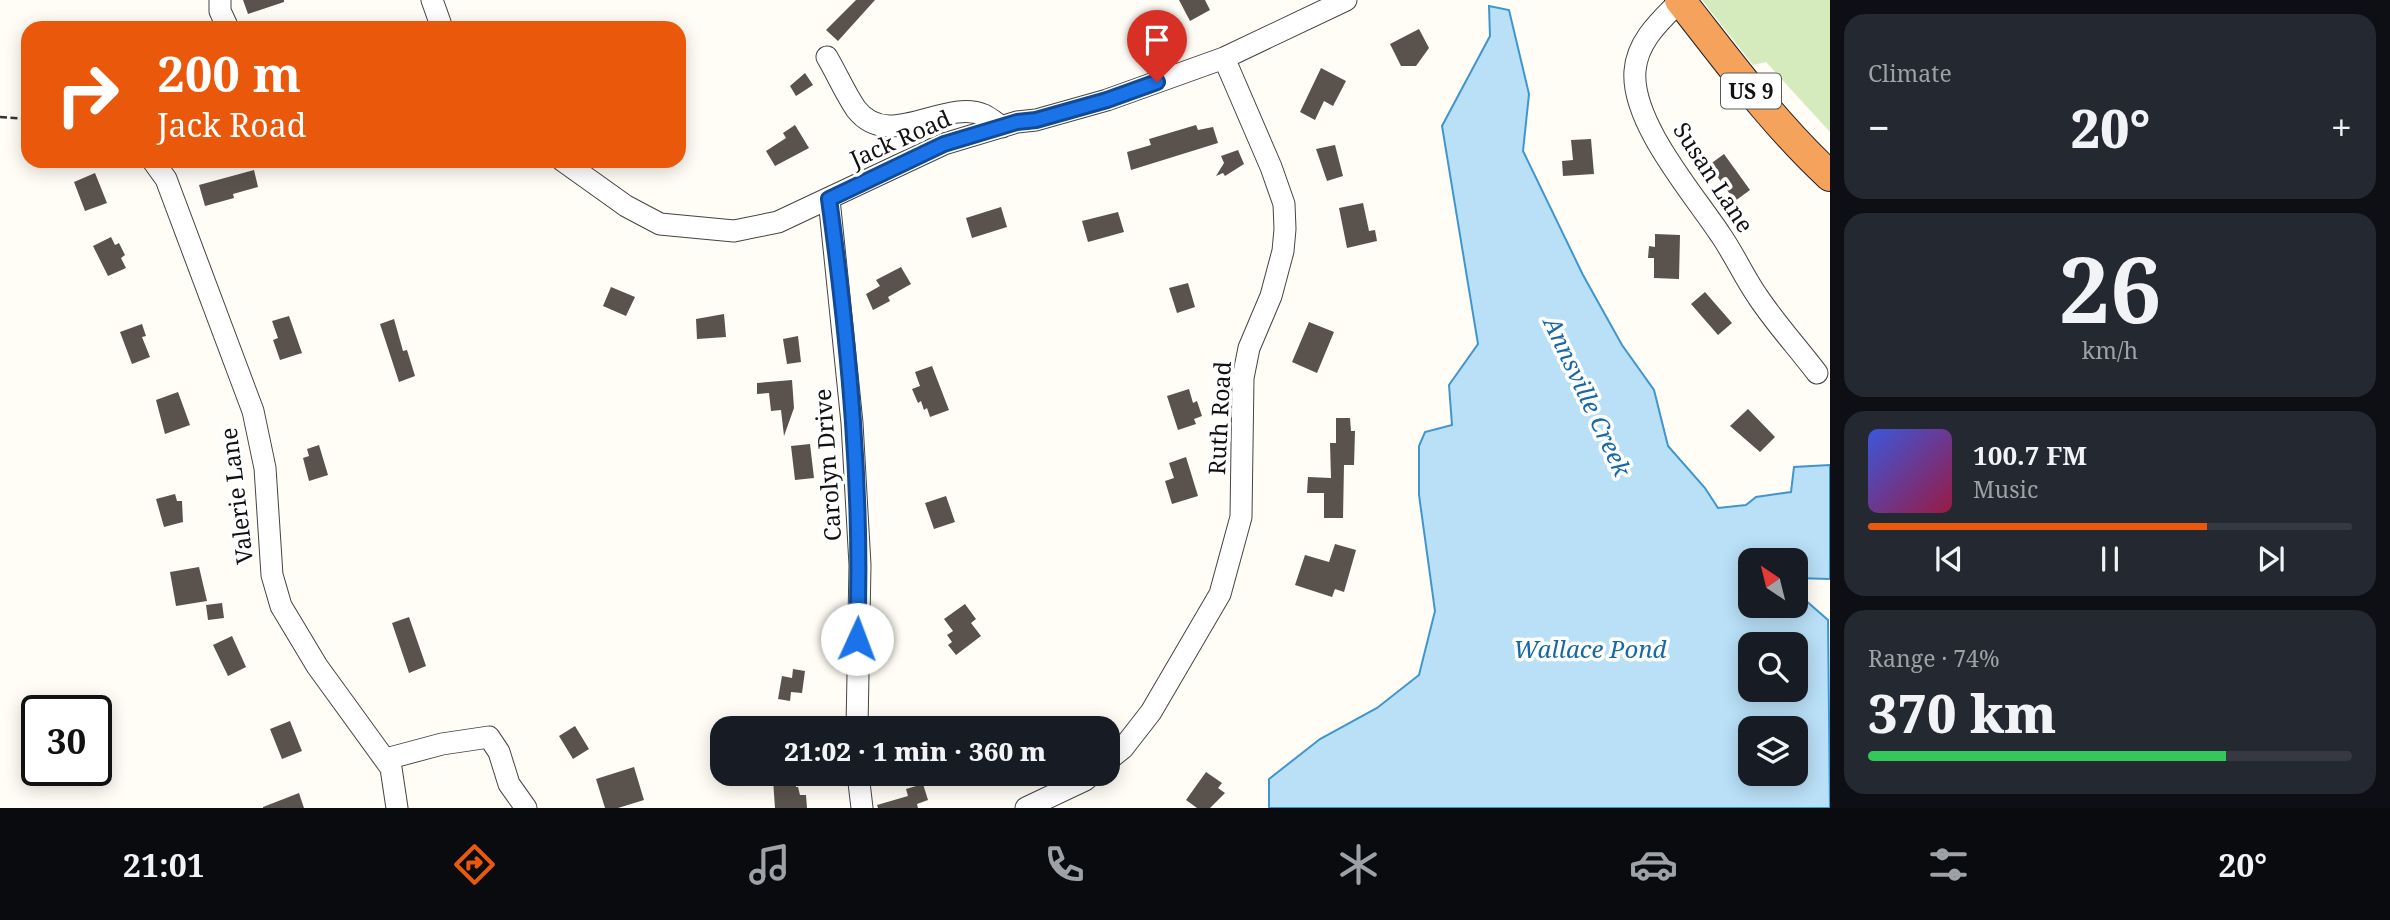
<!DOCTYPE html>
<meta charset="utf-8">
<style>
:root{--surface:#171b24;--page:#242831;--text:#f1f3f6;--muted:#9ea1a6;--line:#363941;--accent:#ea580c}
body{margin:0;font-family:"Noto Serif",serif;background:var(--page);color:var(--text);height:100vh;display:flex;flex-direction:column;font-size:26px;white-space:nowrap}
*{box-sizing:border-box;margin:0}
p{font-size:23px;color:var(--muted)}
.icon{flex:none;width:38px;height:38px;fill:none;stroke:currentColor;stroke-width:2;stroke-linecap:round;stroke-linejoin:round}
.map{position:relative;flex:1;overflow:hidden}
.drawer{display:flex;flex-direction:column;gap:14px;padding:14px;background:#0d0f14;width:560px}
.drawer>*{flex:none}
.top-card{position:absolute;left:21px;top:21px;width:665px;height:147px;border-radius:21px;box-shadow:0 4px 18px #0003;background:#ea580c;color:#fff;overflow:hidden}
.needle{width:46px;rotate:325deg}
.buttons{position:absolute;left:1738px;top:548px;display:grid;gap:14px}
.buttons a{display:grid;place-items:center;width:70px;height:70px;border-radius:14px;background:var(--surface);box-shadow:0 4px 18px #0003;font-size:35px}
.speed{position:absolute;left:21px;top:695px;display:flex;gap:14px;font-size:35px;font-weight:700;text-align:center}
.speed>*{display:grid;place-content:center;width:91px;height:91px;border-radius:50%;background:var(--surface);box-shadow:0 4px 18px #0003;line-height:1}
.speed .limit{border:4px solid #111;border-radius:10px;background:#fff;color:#111}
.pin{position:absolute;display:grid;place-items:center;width:60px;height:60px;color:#fff;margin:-72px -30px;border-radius:50% 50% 50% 0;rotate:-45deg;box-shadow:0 0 7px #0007}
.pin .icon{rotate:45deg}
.me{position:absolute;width:77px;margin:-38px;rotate:2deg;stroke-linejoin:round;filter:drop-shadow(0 0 5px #0008)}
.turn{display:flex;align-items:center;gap:24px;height:147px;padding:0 21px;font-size:32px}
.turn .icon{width:91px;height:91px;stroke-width:2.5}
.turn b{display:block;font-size:49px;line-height:60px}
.big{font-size:52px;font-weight:800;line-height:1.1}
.drawer .tile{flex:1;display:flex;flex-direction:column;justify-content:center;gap:10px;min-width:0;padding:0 24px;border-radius:21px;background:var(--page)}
.drawer .dial{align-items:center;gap:0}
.dial b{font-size:91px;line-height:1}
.song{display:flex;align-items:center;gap:21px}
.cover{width:84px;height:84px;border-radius:10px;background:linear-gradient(135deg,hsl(230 70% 55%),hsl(340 70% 35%))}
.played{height:7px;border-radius:4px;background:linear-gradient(90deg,var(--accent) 70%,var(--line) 70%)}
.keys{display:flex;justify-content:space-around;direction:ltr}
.heat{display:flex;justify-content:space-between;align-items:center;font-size:38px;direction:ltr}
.charge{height:10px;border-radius:5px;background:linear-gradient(90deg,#34c759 74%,var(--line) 0)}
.trip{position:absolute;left:710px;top:716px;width:410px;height:70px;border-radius:21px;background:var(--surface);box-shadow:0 4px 18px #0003;font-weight:800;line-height:70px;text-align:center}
.tabs{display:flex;height:112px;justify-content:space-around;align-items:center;background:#090b0e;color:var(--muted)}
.tabs .icon{width:49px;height:49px}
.tabs .selected{color:var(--accent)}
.tabs b{font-size:32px;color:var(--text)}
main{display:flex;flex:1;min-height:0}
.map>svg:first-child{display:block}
.green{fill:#d5ebbd}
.water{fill:#b9e0f7;stroke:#3f96cf;stroke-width:2;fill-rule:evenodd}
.building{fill:#5a524d}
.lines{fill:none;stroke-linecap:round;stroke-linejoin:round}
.minor-casing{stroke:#444;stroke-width:23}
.highway-casing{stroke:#222;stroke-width:32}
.path{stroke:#333;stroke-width:2.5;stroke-dasharray:7 3.5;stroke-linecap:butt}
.minor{stroke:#fff;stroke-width:21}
.highway{stroke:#f5a25d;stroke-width:30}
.route-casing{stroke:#114b97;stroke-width:18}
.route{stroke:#1a73e8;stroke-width:12}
.labels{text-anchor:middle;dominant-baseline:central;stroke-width:7;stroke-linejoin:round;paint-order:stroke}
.shield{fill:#fff;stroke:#585858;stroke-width:2}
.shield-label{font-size:21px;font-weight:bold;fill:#111}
.street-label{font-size:23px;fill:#111;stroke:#fff}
.water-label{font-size:24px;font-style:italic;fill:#1768a6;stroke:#fff}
</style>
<main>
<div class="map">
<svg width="1830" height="808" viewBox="0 0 1830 808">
<rect width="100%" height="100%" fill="#fffdf5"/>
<!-- green -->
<path class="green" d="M1702,0H1830V132L1766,62L1753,65Z"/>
<!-- water -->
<path class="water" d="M1489,6L1509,10L1529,94L1523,151L1583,275L1622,345L1654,390L1668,446L1705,488L1718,508L1746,505L1756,497L1791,492L1794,467L1830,465V579L1796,578V560H1750V606H1796V592L1828,620L1830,808H1269V779L1320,739L1377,708L1419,675L1435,611L1419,495V446L1425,432L1452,425L1449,385L1478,344L1442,126L1490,36ZM1750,644H1796V690H1750ZM1750,728H1796V774H1750Z"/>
<!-- building -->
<path class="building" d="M243,0H284V2L248,14Z
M856,0H875L838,41L826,30Z
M1179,0H1205L1210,10L1190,21Z
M1419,29L1429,48L1416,66H1401L1390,44Z
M1321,68L1346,81L1333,106L1324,101L1315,120L1300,112Z
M805,73L813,85L796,96L790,86Z
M795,125L809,148L775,166L766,151L786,138L783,133Z
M1196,125L1198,130L1213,127L1218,143L1131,170L1127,152L1151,145L1149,139Z
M1591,139L1594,174L1563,176L1562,161L1573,160L1571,140Z
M1335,145L1343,176L1327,181L1316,149Z
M1238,150L1244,164L1225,176L1223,173L1216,176L1224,163L1221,156Z
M1724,154L1750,190L1735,201L1709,165Z
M254,170L258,187L233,194L234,198L205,206L199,185Z
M95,173L107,203L85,211L74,182Z
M1363,203L1369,231L1375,230L1377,241L1347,248L1339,208Z
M1001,207L1007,227L972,238L966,218Z
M1118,212L1124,232L1088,242L1082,221Z
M1655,234L1680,235L1679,279L1654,278V258H1648L1649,246L1655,247Z
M111,237L115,245L119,243L125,255L121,258L126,268L108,276L93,246Z
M901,267L911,284L888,297L890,301L873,310L866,294L880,286L876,280Z
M1188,283L1195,307L1177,313L1169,288Z
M611,287L635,297L626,316L603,306Z
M1705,292L1732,323L1718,335L1691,304Z
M724,314L726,337L697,339L696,319Z
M289,316L302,353L280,360L273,340L278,338L272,321Z
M394,319L403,351L407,350L415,376L399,382L380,324Z
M1309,322L1334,332L1317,373L1292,362Z
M142,324L146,336L142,337L150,357L132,364L120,332Z
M798,336L801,362L787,364L783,339Z
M932,366L949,410L930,417L927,408L924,410L921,401L918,403L912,389L920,386L915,372Z
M792,380L794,408L784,436L781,410L771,411L769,393L757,394V383Z
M1189,389L1193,403L1197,401L1202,416L1194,419L1196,424L1178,430L1167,396Z
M178,392L190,425L165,434L156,400Z
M1748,409L1775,437L1760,452L1730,426Z
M1336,418H1350L1351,431H1355L1354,465H1344L1343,518H1324V493H1307L1308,477L1331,478L1330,443H1336Z
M810,444L814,478L795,480L791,446Z
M319,445L328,475L309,481L303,458L309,456L307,449Z
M1186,457L1198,496L1172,504L1165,481L1174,478L1169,463Z
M175,494L177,501H182L183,522L164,527L156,499Z
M946,496L955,522L934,529L925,503Z
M1335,544L1356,550L1344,592L1335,589L1332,597L1295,585L1305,555L1329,562Z
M199,567L207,601L176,606L170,572Z
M222,603L224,618L208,620L206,605Z
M965,604L976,619L971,623L981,636L956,655L948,645L952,642L947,635L953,631L944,619Z
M409,617L426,666L409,673L392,623Z
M232,636L246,667L228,676L213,645Z
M793,669L805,671L802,693L791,692L790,701L778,699L782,676L792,678Z
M290,721L302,751L282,759L270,729Z
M575,726L589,749L573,759L559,736Z
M634,767L644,800L618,808H605L596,779Z
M1206,772L1222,783L1218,788L1225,793L1210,808H1197L1186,800Z
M789,778L790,783L795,782L796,787H798L800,795H806L807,808H775L773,780Z
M923,784L928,800L917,804L918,808H878L877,805L908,796L906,789Z
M299,793L304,808H263V807Z"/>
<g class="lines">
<!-- minor casing -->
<g class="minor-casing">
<path id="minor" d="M220,0V11L228,28
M432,0L442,28
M1680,1C1661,20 1637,41 1635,71C1631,122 1692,192 1720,234C1734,254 1744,277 1758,297C1776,324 1798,348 1817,373
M827,57C837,74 845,93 856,109C889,152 944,98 984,115C990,118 996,123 1002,127
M153,161L166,179L253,411L265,468L272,575L281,606L317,666L391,768L397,808
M563,161L626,206L660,224L734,231L778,222L944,144L1017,122L1036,120L1107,100L1224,58L1346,0
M829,199L852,423L860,565L857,728
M386,759L442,744L489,737L499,752L509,784L526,808
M1108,760L1123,748L1151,712L1220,594L1241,517L1243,378L1249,348L1271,296L1283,251L1285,229L1284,204L1271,167L1224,58
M858,774L862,808
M1026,808L1085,780L1092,774"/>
</g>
<!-- highway casing -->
<g class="highway-casing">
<path id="highway" d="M1680,0C1728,61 1773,123 1830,176"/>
</g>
<!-- path -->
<path class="path" d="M0,117L28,119"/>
<!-- minor -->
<use href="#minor" class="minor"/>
<!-- highway -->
<use href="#highway" class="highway"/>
</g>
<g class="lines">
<!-- route casing -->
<g class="route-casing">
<path id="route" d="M857,639C863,493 849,344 829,199L944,144L1017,122L1036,120L1107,100L1157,82"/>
</g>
<!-- route -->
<use href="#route" class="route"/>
</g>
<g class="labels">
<!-- shield labels -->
<rect class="shield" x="1721" y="73.5" width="60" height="35" rx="5"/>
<g class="shield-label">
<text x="1751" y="91">US 9</text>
</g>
<!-- street labels -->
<g class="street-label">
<text transform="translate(900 138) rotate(-24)">Jack Road</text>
<text transform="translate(1714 177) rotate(57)">Susan Lane</text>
<text transform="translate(1219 418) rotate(-87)">Ruth Road</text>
<text transform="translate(827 465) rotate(-94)">Carolyn Drive</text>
<text transform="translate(236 496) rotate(-97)">Valerie Lane</text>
</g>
<!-- water labels -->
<g class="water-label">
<text transform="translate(1588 396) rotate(65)">Annsville Creek</text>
<text x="1590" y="648">Wallace Pond</text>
</g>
</g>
</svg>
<div class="buttons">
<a><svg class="needle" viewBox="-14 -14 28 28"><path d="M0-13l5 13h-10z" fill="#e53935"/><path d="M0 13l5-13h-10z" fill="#9ea1a6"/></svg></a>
<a><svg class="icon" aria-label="search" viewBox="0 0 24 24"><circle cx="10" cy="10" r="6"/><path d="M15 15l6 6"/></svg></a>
<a><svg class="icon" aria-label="layers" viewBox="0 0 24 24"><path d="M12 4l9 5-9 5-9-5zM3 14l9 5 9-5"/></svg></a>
</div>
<div class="speed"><div class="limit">30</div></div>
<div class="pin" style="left:1157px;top:82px;background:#d93025"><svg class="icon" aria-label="arrive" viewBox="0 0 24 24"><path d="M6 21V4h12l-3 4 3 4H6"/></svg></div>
<svg class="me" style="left:857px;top:639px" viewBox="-20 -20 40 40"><circle r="19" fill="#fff"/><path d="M0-13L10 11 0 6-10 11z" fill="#1a73e8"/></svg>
<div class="trip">21:02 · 1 min · 360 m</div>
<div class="top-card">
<div class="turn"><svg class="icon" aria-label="right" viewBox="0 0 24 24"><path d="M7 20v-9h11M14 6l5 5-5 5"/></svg><div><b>200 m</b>Jack Road</div></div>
</div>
</div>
<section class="drawer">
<div class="tile"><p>Climate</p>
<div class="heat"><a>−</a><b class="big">20°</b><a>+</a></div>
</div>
<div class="tile dial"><b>26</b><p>km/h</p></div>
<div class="tile">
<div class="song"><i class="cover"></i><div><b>100.7 FM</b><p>Music</p></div></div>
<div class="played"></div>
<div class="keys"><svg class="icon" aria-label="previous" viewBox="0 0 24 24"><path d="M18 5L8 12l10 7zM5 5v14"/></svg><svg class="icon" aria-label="pause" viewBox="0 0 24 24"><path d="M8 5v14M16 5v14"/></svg><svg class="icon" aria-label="next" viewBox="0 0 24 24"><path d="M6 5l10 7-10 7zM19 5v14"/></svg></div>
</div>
<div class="tile"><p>Range · 74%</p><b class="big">370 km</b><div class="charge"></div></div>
</section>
</main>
<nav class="tabs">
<b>21:01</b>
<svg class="icon selected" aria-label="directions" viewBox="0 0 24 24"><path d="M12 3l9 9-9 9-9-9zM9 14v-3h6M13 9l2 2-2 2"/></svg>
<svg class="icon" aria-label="music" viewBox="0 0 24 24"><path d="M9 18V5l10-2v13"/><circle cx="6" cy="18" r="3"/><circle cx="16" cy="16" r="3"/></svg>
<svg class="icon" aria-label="phone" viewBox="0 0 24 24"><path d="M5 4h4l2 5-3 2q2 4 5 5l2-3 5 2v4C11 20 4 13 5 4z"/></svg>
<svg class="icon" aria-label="climate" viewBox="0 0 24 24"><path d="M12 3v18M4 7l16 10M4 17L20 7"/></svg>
<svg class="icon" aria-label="car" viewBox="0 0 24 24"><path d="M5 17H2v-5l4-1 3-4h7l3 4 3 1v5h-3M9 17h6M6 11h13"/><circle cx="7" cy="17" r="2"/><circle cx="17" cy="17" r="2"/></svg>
<svg class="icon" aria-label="filters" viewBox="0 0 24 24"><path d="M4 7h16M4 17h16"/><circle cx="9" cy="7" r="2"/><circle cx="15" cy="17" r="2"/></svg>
<b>20°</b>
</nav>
